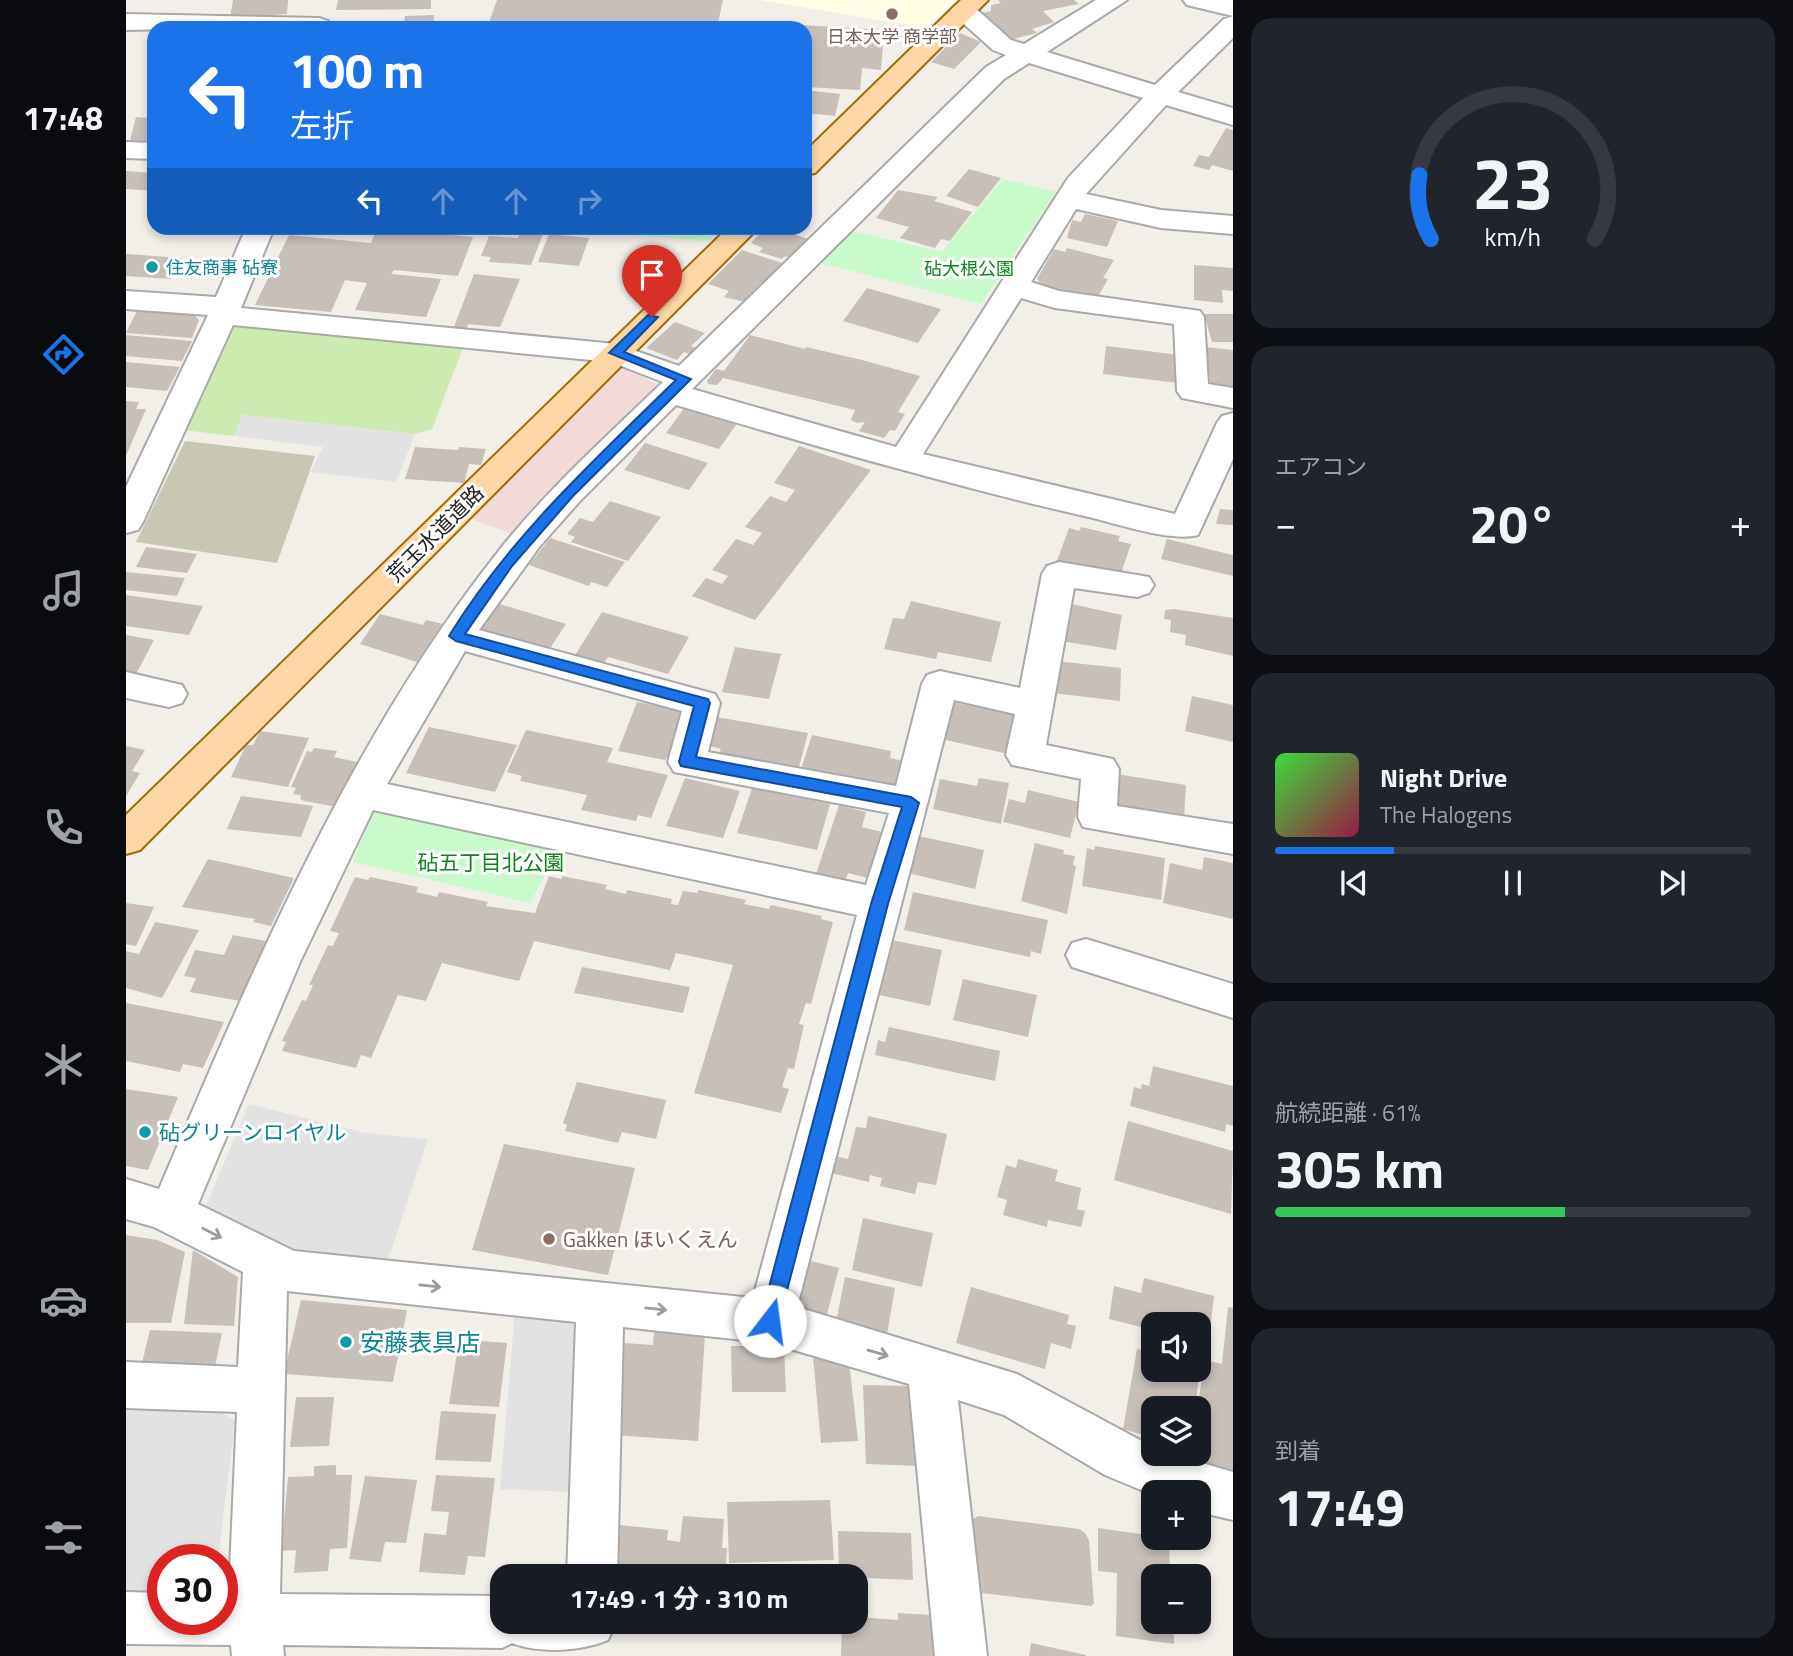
<!DOCTYPE html>
<html lang="ja">
<meta charset="utf-8">
<style>
:root{--surface:#171b24;--page:#20242c;--text:#f1f3f6;--muted:#9ea1a6;--line:#363941;--accent:#1a73e8}
body{margin:0;font-family:"Titillium Web","Noto Sans JP",sans-serif;background:var(--page);color:var(--text);height:100vh;display:flex;flex-direction:column;font-size:26px;white-space:nowrap}
*{box-sizing:border-box;margin:0}
p{font-size:23px;color:var(--muted)}
.icon{flex:none;width:38px;height:38px;fill:none;stroke:currentColor;stroke-width:2;stroke-linecap:round;stroke-linejoin:round}
.map{position:relative;flex:1;overflow:hidden}
.drawer{display:flex;flex-direction:column;gap:18px;padding:18px;background:#0d0f14;width:560px}
.drawer>*{flex:none}
.guide{position:absolute;left:21px;top:21px;width:665px;height:214px;border-radius:21px;box-shadow:0 4px 10px #0003;background:#1a73e8;color:#fff;overflow:hidden}
.tools{position:absolute;left:1015px;top:1312px;display:grid;gap:14px}
.tools a{display:grid;place-items:center;width:70px;height:70px;border-radius:14px;background:var(--surface);box-shadow:0 4px 10px #0003;font-size:35px}
.speed{position:absolute;left:21px;top:1544px;display:flex;gap:14px;font-size:35px;font-weight:700;text-align:center}
.speed>*{display:grid;place-content:center;width:91px;height:91px;border-radius:50%;background:var(--surface);box-shadow:0 4px 10px #0003;line-height:1}
.speed .limit{border:10px solid #d22;background:#fff;color:#111}
.pin{position:absolute;display:grid;place-items:center;width:60px;height:60px;color:#fff;margin:-72px -30px;border-radius:50% 50% 50% 0;rotate:-45deg;box-shadow:0 0 7px #0007}
.pin .icon{rotate:45deg}
.me{position:absolute;width:77px;margin:-38px;rotate:15deg;stroke-linejoin:round;filter:drop-shadow(0 0 5px #0008)}
.turn{display:flex;align-items:center;gap:24px;height:147px;padding:0 28px;font-size:32px}
.turn .icon{width:91px;height:91px;stroke-width:2.5}
.turn b{display:block;font-size:49px;line-height:60px}
.lanes{display:flex;align-items:center;height:66px;padding:0 28px;background:#0003;justify-content:center;gap:35px;direction:ltr}
.lanes .off{opacity:.35}
.big{font-size:52px;font-weight:700;line-height:1.1}
.drawer .tile{flex:1;display:flex;flex-direction:column;justify-content:center;gap:10px;min-width:0;padding:0 24px;border-radius:21px;background:var(--page)}
.drawer .dial{align-items:center;gap:0}
.dial svg{height:182px;overflow:visible;fill:none;stroke:var(--line);stroke-width:7;stroke-linecap:round;text-anchor:middle}
.dial text{fill:var(--text);stroke:none}
.song{display:flex;align-items:center;gap:21px}
.cover{width:84px;height:84px;border-radius:10px;background:linear-gradient(135deg,hsl(120 70% 55%),hsl(340 70% 35%))}
.played{height:7px;border-radius:4px;background:linear-gradient(90deg,var(--accent) 25%,var(--line) 25%)}
.keys{display:flex;justify-content:space-around;direction:ltr}
.heat{display:flex;justify-content:space-between;align-items:center;font-size:38px;direction:ltr}
.charge{height:10px;border-radius:5px;background:linear-gradient(90deg,#34c759 61%,var(--line) 0)}
.trip{position:absolute;left:364px;top:1564px;width:378px;height:70px;border-radius:21px;background:var(--surface);box-shadow:0 4px 10px #0003;font-weight:700;line-height:70px;text-align:center}
main{display:flex;flex:1;min-height:0}
.menu{display:flex;flex-direction:column;width:126px;justify-content:space-around;align-items:center;background:#090b0e;color:var(--muted)}
.menu .icon{width:49px;height:49px}
.menu .on{color:var(--accent)}
.menu b{font-size:32px;color:var(--text)}
.map>svg:first-child{display:block}
.commercial{fill:#f2dad9}
.education{fill:#ffffe5}
.construction{fill:#c7c7b4}
.grass{fill:#cdebb0}
.park{fill:#c8facc}
.parking{fill:#e2e2e2}
.building{fill:#c7bfb8}
.lines{fill:none;stroke-linecap:round;stroke-linejoin:round}
.minor-casing{stroke:#a9a9a9;stroke-width:4}
.major-casing{stroke:#a06b00;stroke-width:4}
.minor{fill:#fff;fill-rule:evenodd}
.major{fill:#fcd6a4;fill-rule:evenodd}
.oneway{stroke:#9c9c9c}
.route{fill:#1a73e8;stroke:#114b97;stroke-width:2}
.education-dot{fill:#8d6e63;stroke:#fff;stroke-width:2.5}
.culture-dot{fill:#0f9aa8;stroke:#fff;stroke-width:2.5}
.labels{text-anchor:middle;dominant-baseline:central;stroke-width:6;stroke-linejoin:round;paint-order:stroke}
.far-education-label{font-size:18px;fill:#785e54;stroke:#fff}
.far-culture-label{font-size:18px;fill:#0d838f;stroke:#fff;text-anchor:start}
.far-park-label{font-size:18px;fill:#0c8416;stroke:#fff}
.street-label{font-size:21px;fill:#222;stroke:#fff}
.park-label{font-size:21px;fill:#0c8416;stroke:#fff}
.culture-label{font-size:21px;fill:#0d838f;stroke:#fff;text-anchor:start}
.education-label{font-size:21px;fill:#785e54;stroke:#fff;text-anchor:start}
.near-culture-label{font-size:24px;fill:#0d838f;stroke:#fff;text-anchor:start}
</style>
<main>
<nav class="menu">
<b>17:48</b>
<svg class="icon on" aria-label="directions" viewBox="0 0 24 24"><path d="M12 3l9 9-9 9-9-9zM9 14v-3h6M13 9l2 2-2 2"/></svg>
<svg class="icon" aria-label="music" viewBox="0 0 24 24"><path d="M9 18V5l10-2v13"/><circle cx="6" cy="18" r="3"/><circle cx="16" cy="16" r="3"/></svg>
<svg class="icon" aria-label="phone" viewBox="0 0 24 24"><path d="M5 4h4l2 5-3 2q2 4 5 5l2-3 5 2v4C11 20 4 13 5 4z"/></svg>
<svg class="icon" aria-label="climate" viewBox="0 0 24 24"><path d="M12 3v18M4 7l16 10M4 17L20 7"/></svg>
<svg class="icon" aria-label="car" viewBox="0 0 24 24"><path d="M5 17H2v-5l4-1 3-4h7l3 4 3 1v5h-3M9 17h6M6 11h13"/><circle cx="7" cy="17" r="2"/><circle cx="17" cy="17" r="2"/></svg>
<svg class="icon" aria-label="filters" viewBox="0 0 24 24"><path d="M4 7h16M4 17h16"/><circle cx="9" cy="7" r="2"/><circle cx="15" cy="17" r="2"/></svg>
</nav>
<div class="map">
<svg width="1107" height="1656" viewBox="0 0 1107 1656">
<rect width="100%" height="100%" fill="#f2efe9"/>
<!-- commercial -->
<path class="commercial" d="M490,362L535,387L395,537L340,517Z"/>
<!-- education -->
<path class="education" d="M635,0H830L800,28Z"/>
<!-- construction -->
<path class="construction" d="M59,441L189,456L151,563L10,542Z"/>
<!-- grass -->
<path class="grass" d="M102,324L338,345L306,429L289,434L117,415L108,436L56,430Z"/>
<!-- park -->
<path class="park" d="M877,179L930,192L855,304L687,261L722,230L816,252Z
M413,228H598L582,241Z
M249,805L435,845L404,903L227,862Z"/>
<!-- parking -->
<path class="parking" d="M117,415L289,434L270,482L184,472L197,447L108,436Z
M123,1104L239,1133L302,1139L258,1272L164,1258L80,1206Z
M389,1311L436,1316L453,1329L459,1341L442,1492L374,1489Z
M0,1401L88,1407L109,1421L92,1559H37V1603L0,1602Z"/>
<!-- building -->
<path class="building" d="M107,0H162L161,14L104,18Z
M212,0H305V9L210,10Z
M371,0H597L591,28H361Z
M872,0H948L953,4L917,11L928,22L906,29L911,33L883,40L857,13L865,11V5L875,3Z
M308,15L307,28H244L278,25L279,16Z
M641,23L758,30L755,70L736,68L734,90L679,87V28H640Z
M834,33L855,42L828,69L805,62Z
M679,90L714,94L709,116L679,113Z
M28,107V141H4L10,117L24,118Z
M1100,128L1107,130V171L1086,165L1083,170L1067,166L1073,155L1083,157Z
M843,169L875,178L852,207L820,196Z
M0,171L28,173V191L0,189Z
M772,190L812,197L808,201L846,212L824,241L815,239L809,248L774,238L783,227L750,218Z
M959,214L992,221L981,247L941,238L946,220L955,222Z
M251,228L347,237L332,276L268,270L265,274L315,279L300,317L229,310L241,283L219,280L205,312L129,305L163,235L245,243Z
M639,228H651L682,239L666,259L659,256L656,259L633,252L637,248L625,243Z
M394,231L417,234L405,265L363,262L365,257L355,256L363,236L392,238Z
M423,234L463,238L453,266L412,262Z
M941,248L988,260L977,278L982,279L970,300L916,285L911,279L928,249L939,252Z
M616,250L656,263L619,302L598,297L603,291L582,284Z
M0,254L56,258L45,279L0,276Z
M1068,265L1107,268V291L1096,290L1097,303L1068,300Z
M348,274L394,279L374,327L342,324L341,328L328,327Z
M741,288L815,309L792,343L717,321Z
M12,309L66,313L73,320L66,338L0,333Z
M1078,314H1107V342H1086Z
M549,322L579,333L565,346L575,350L569,356L558,352L551,360L520,348Z
M0,335L66,341L56,361L0,356Z
M624,335L679,349L680,347L736,360L794,376L772,412L779,414L769,431L764,430L758,438L733,431L739,422L731,423L725,420L729,410L597,378L591,385L582,384L581,381L590,369L598,371Z
M980,346L1054,355L1052,383L977,374Z
M1079,347L1107,350V390L1084,387V375L1078,374Z
M0,362L54,367L41,391L0,387Z
M0,401L13,402L10,409H20L0,456Z
M559,407L612,422L593,449L540,433Z
M519,443L582,463L563,490L498,470Z
M673,446L745,470L629,620L566,596L580,578L596,584L602,576L586,570L610,539L627,545L636,533L619,527L644,496L660,502L669,490L648,483Z
M289,447L332,450L333,447L360,449L355,465L343,464L338,483L279,479Z
M484,501L535,517L502,561L445,542L449,537L441,534L454,518L467,522Z
M1094,509L1107,510V525L1090,524Z
M955,527L994,536L992,541L1005,544L994,576L931,561L943,528L953,531Z
M424,538L499,562L481,587L465,582L463,586L403,565Z
M1041,539L1107,555V576L1035,559Z
M20,547L71,554L61,573L10,567Z
M0,572L59,578L51,596L0,590Z
M0,595L77,606L63,635L0,626Z
M785,601L875,622L865,662L812,652L810,659L758,649L767,618L778,619Z
M932,601L996,615L990,650L929,640Z
M370,603L440,624L419,656L350,632Z
M1048,609L1107,618V656L1059,645L1060,635L1044,632L1045,620L1038,619L1039,610Z
M476,612L563,637L542,674L482,657L475,668L446,660Z
M254,614L297,625L300,620L322,625L297,664L234,644Z
M0,635L28,640L9,676L0,674Z
M609,647L655,654L643,699L596,692Z
M929,661L995,668L994,701L927,693Z
M1066,696L1107,705V742L1059,731Z
M511,702L559,711L547,758L541,757L539,760L492,751Z
M826,702L897,717L887,755L815,739Z
M585,716L682,733L673,767L662,765L660,768L593,753L595,749L576,744Z
M303,727L391,745L369,792L280,773Z
M400,730L487,748L481,762L542,775L525,818L512,815L510,821L455,810L461,795L394,781L396,776L381,772Z
M134,731L183,738L162,787L105,777L120,745H127Z
M686,735L765,751L764,758L777,761L769,790L675,769Z
M0,746L19,750L6,771L14,773L0,796Z
M188,748L211,751L208,757L231,762L212,807L178,801L174,799L175,795L167,794L170,788L165,787L181,751L186,752Z
M984,773L1060,785L1058,818L981,806Z
M559,778L614,791L597,838L540,826Z
M853,778L883,783L875,824L807,809L814,779L851,786Z
M626,788L704,804L691,850L611,833Z
M902,790L953,802L944,838L877,822L883,799L899,803Z
M115,796L187,806L175,837L101,829Z
M713,805L740,812L736,827L760,833L746,879L722,873L719,882L690,874Z
M792,836L858,850L849,889L782,873Z
M909,843L938,850L937,854L949,856L947,865L950,866L941,914L895,901Z
M969,846L1039,858L1035,900L956,886L961,848L968,850Z
M1078,857L1107,863V919L1037,903L1044,863L1076,870Z
M82,859L168,878L145,926L127,922L129,919L56,907Z
M423,876L435,879L436,876L481,885L479,889L500,894L501,890L546,899L545,904L552,905L557,891L571,893L573,890L620,900L618,904L643,909L645,905L696,916L695,919L707,922L685,1004L680,1003L673,1024L678,1025L668,1069L662,1068L656,1087L663,1089L655,1113L568,1093L607,965L550,953L544,970L408,941L393,981L316,963L300,1001L272,995L245,1058L235,1055L230,1068L156,1051L160,1042L156,1041L176,1000L180,1001L187,985H183L202,945L207,946L213,933L204,931L229,877L242,880L244,877L292,887L290,892L311,897L313,892L362,902L360,906L409,913Z
M787,892L922,920L915,954L905,951L904,957L778,930Z
M0,903L28,907L10,946L0,944Z
M29,922L73,930L36,998L0,988V951L13,954Z
M107,935L140,941L114,1001L64,992L70,978L58,976L69,950L98,955Z
M765,940L816,950L804,1006L753,995Z
M456,967L564,987L557,1013L448,993Z
M837,979L911,995L902,1037L827,1020Z
M0,1003L98,1022L77,1068L57,1064L54,1072L0,1061Z
M763,1027L874,1051L869,1081L749,1055L752,1040L759,1042Z
M1027,1066L1107,1086V1126L1100,1124L1099,1132L1004,1106L1008,1087L1015,1089L1016,1084L1023,1086Z
M451,1082L540,1100L530,1139L496,1132L492,1143L439,1131L441,1125L437,1123Z
M0,1089L52,1097L22,1170L0,1166Z
M742,1116L821,1134L810,1185L792,1182L789,1194L754,1186L756,1178L744,1175L743,1182L705,1173L709,1156L722,1159L730,1127L740,1128Z
M1002,1121L1107,1151L1105,1214L988,1180Z
M378,1144L509,1168L482,1275L346,1250Z
M892,1159L932,1170L929,1181L955,1188L951,1209L959,1211L955,1227L922,1220L921,1227L877,1215L881,1200L871,1197L880,1165L890,1168Z
M737,1218L807,1233L796,1287L726,1270Z
M0,1235L31,1240L59,1252L45,1323H0Z
M67,1250L112,1277L108,1326L58,1324Z
M673,1258L713,1268L700,1318L660,1307Z
M719,1277L769,1288L761,1334L710,1322Z
M1018,1278L1088,1296L1082,1345L1073,1342V1325H1027V1330L983,1319L988,1286L1015,1293Z
M845,1287L943,1315L941,1324L950,1326L945,1349L925,1343L919,1369L830,1343Z
M175,1300L281,1310L267,1382L158,1374Z
M1102,1307L1107,1308V1477L1063,1464L1065,1454H1073L1071,1409L1079,1360L1105,1366L1096,1364Z
M24,1330L96,1333L88,1371L15,1367Z
M528,1331L579,1335L572,1441L488,1435L497,1343L527,1345Z
M355,1341L381,1343L373,1407L323,1404L332,1346L354,1347Z
M605,1346H658L660,1392H606Z
M1011,1349L1027,1353V1370H1074L1069,1409H1027V1438L997,1429Z
M687,1357L723,1361L732,1441L695,1443Z
M737,1385L791,1386L795,1466L740,1464Z
M170,1397H208L203,1446L164,1447Z
M315,1411L370,1414L365,1462L309,1460Z
M210,1465V1475H226L221,1548L204,1549L202,1571L168,1573L170,1550L155,1551L162,1477L188,1476V1466Z
M310,1475L369,1478L359,1557L342,1556L339,1575L293,1572L298,1533L320,1535L323,1512L305,1511Z
M239,1476L291,1480L280,1543L259,1542L255,1562L223,1559Z
M704,1500L708,1560L603,1563L601,1502Z
M557,1516L598,1519L596,1548H601L599,1577L487,1572L493,1525L542,1530L541,1540L554,1542Z
M852,1516L953,1529L959,1533L963,1540L968,1603L965,1606L855,1593L847,1519Z
M972,1528L1043,1538L1044,1577H1027V1622H1048V1644L990,1636L991,1573L972,1571Z
M712,1531L785,1533L787,1580L713,1577Z
M772,1613L806,1615L807,1656H715L716,1622H730V1617L772,1620Z
M905,1643L960,1655V1656H903Z"/>
<g class="lines">
<!-- minor casing -->
<g class="minor-casing">
<path id="minor" d="M970,0H1001L921,52L1029,85L1098,19L1107,16V38L1052,92L1107,108V125L1040,105L960,194L1035,210L1107,216V234L1035,228L950,209L905,282L933,291L1074,311L1078,317L1082,384L1107,388V408L1056,398L1051,391L1048,324L929,308L895,298L797,454L1049,514L1091,423L1096,416L1107,413V459L1072,535C1045,542 995,525 967,518C826,486 690,446 550,405L454,501L414,546L353,630L589,694L594,703L582,752L770,786L796,684L801,675L814,671L894,688L916,574L921,566L933,562L1023,577L1028,585L1023,593L1011,597L948,588L920,745L987,759L993,769L991,806L1107,824V854L957,827L952,817L955,779L886,765L880,755L889,714L828,700L671,1307L891,1374L1027,1447V1454H1045L1107,1472V1520L1073,1512V1493L1027,1495L979,1475L878,1415L832,1400L861,1656H809L783,1384L644,1343L497,1327L491,1577H441L450,1322L161,1291L154,1594L376,1596V1622H490L482,1640C457,1651 413,1654 386,1643L376,1648L157,1645L158,1656H106L105,1645L0,1644V1592L37,1593V1619H96V1593H103L111,1412L0,1408V1362L112,1367L117,1272L28,1227L0,1219V1179L33,1189C127,968 225,736 375,548C423,488 482,435 537,382L485,362L107,325L17,522L12,530L0,533V487L82,315L0,309V291L90,297L120,228H148L115,308L490,344L553,366L860,67L880,55L867,50L829,16L825,11L829,6H847L885,40L898,44ZM903,63L1017,98L942,178L770,447L566,389L878,79ZM339,651L556,711L542,762L548,772L763,813L740,885L261,784ZM247,810L731,915L627,1298L168,1251L72,1204L174,962Z
M1057,0H1107V16L1061,5Z
M0,14L193,18L202,21L206,26L0,30Z
M0,142L28,143V159L0,158Z
M0,672L56,685L61,694L56,703L43,707L0,698Z
M960,939L1107,984V1018L946,967L940,955L946,943Z"/>
</g>
<!-- major casing -->
<g class="major-casing">
<path id="major" d="M835,0H862L689,173L679,175V152Z
M602,228H632L14,850L0,854V815Z"/>
</g>
<!-- minor -->
<use href="#minor" class="minor"/>
<!-- major -->
<use href="#major" class="major"/>
</g>
<!-- one-way arrows -->
<defs><path id="oneway-shaft" d="M-6 0H5M1.5-3L5.5 0L1.5 3" fill="none" stroke-width="1.6" stroke-linecap="round" stroke-linejoin="round" transform="scale(1.75)"/></defs>
<g class="oneway">
<use href="#oneway-shaft" transform="translate(86 1233) rotate(27)"/>
<use href="#oneway-shaft" transform="translate(304 1286) rotate(6)"/>
<use href="#oneway-shaft" transform="translate(530 1309) rotate(6)"/>
<use href="#oneway-shaft" transform="translate(752 1353) rotate(16)"/>
</g>
<!-- route -->
<path class="route" d="M522,315L532,317L498,352L565,379L447,496L386,566L339,634L582,699L584,703L570,757L785,797L793,803L762,904L653,1321L650,1327L644,1330L637,1327L634,1321L745,904L776,807L555,766L553,762L568,706L330,641L323,636C383,538 468,460 550,380L483,353Z"/>
<!-- markers -->
<g class="education-dot">
<circle cx="766" cy="14" r="7"/>
<circle cx="423" cy="1239" r="7"/>
</g>
<g class="culture-dot">
<circle cx="26" cy="267" r="7"/>
<circle cx="19" cy="1132" r="7"/>
<circle cx="220" cy="1342" r="7"/>
</g>
<g class="labels">
<!-- far-education labels -->
<g class="far-education-label">
<text x="766" y="36">日本大学 商学部</text>
</g>
<!-- far-culture labels -->
<g class="far-culture-label">
<text x="40" y="267">住友商事 砧寮</text>
</g>
<!-- far-park labels -->
<g class="far-park-label">
<text x="843" y="268">砧大根公園</text>
</g>
<!-- street labels -->
<g class="street-label">
<text transform="translate(309 533) rotate(-45)">荒玉水道道路</text>
</g>
<!-- park labels -->
<g class="park-label">
<text x="365" y="862">砧五丁目北公園</text>
</g>
<!-- culture labels -->
<g class="culture-label">
<text x="33" y="1132">砧グリーンロイヤル</text>
</g>
<!-- education labels -->
<g class="education-label">
<text x="437" y="1239">Gakken ほいくえん</text>
</g>
<!-- near-culture labels -->
<g class="near-culture-label">
<text x="234" y="1342">安藤表具店</text>
</g>
</g>
</svg>
<div class="tools">
<a><svg class="icon" aria-label="sound" viewBox="0 0 24 24"><path d="M4 9h4l5-4v14l-5-4H4zM17 9q2 3 0 6"/></svg></a>
<a><svg class="icon" aria-label="layers" viewBox="0 0 24 24"><path d="M12 4l9 5-9 5-9-5zM3 14l9 5 9-5"/></svg></a>
<a>+</a>
<a>−</a>
</div>
<div class="speed"><div class="limit">30</div></div>
<div class="pin" style="left:526px;top:317px;background:#d93025"><svg class="icon" aria-label="arrive" viewBox="0 0 24 24"><path d="M6 21V4h12l-3 4 3 4H6"/></svg></div>
<svg class="me" style="left:644px;top:1321px" viewBox="-20 -20 40 40"><circle r="19" fill="#fff"/><path d="M0-13L10 11 0 6-10 11z" fill="#1a73e8"/></svg>
<div class="trip">17:49 · 1 分 · 310 m</div>
<div class="guide">
<div class="turn"><svg class="icon" aria-label="left" viewBox="0 0 24 24"><path d="M17 20v-9H6M10 6l-5 5 5 5"/></svg><div><b>100 m</b>左折</div></div>
<div class="lanes"><svg class="icon" aria-label="left" viewBox="0 0 24 24"><path d="M17 20v-9H6M10 6l-5 5 5 5"/></svg><svg class="icon off" aria-label="ahead" viewBox="0 0 24 24"><path d="M12 20V5M6 11l6-6 6 6"/></svg><svg class="icon off" aria-label="ahead" viewBox="0 0 24 24"><path d="M12 20V5M6 11l6-6 6 6"/></svg><svg class="icon off" aria-label="right" viewBox="0 0 24 24"><path d="M7 20v-9h11M14 6l5 5-5 5"/></svg></div>
</div>
</div>
<section class="drawer">
<div class="tile dial"><svg viewBox="0 0 100 80">
<path d="M14 69A42 42 0 1 1 86 69"/>
<path d="M14 69A42 42 0 0 1 9 41" stroke="#1a73e8"/>
<text x="50" y="56" font-size="32" font-weight="700">23</text>
<text x="50" y="72" font-size="11">km/h</text>
</svg></div>
<div class="tile"><p>エアコン</p>
<div class="heat"><a>−</a><b class="big">20°</b><a>+</a></div>
</div>
<div class="tile">
<div class="song"><i class="cover"></i><div><b>Night Drive</b><p>The Halogens</p></div></div>
<div class="played"></div>
<div class="keys"><svg class="icon" aria-label="previous" viewBox="0 0 24 24"><path d="M18 5L8 12l10 7zM5 5v14"/></svg><svg class="icon" aria-label="pause" viewBox="0 0 24 24"><path d="M8 5v14M16 5v14"/></svg><svg class="icon" aria-label="next" viewBox="0 0 24 24"><path d="M6 5l10 7-10 7zM19 5v14"/></svg></div>
</div>
<div class="tile"><p>航続距離 · 61%</p><b class="big">305 km</b><div class="charge"></div></div>
<div class="tile"><p>到着</p><b class="big">17:49</b></div>
</section>
</main>
